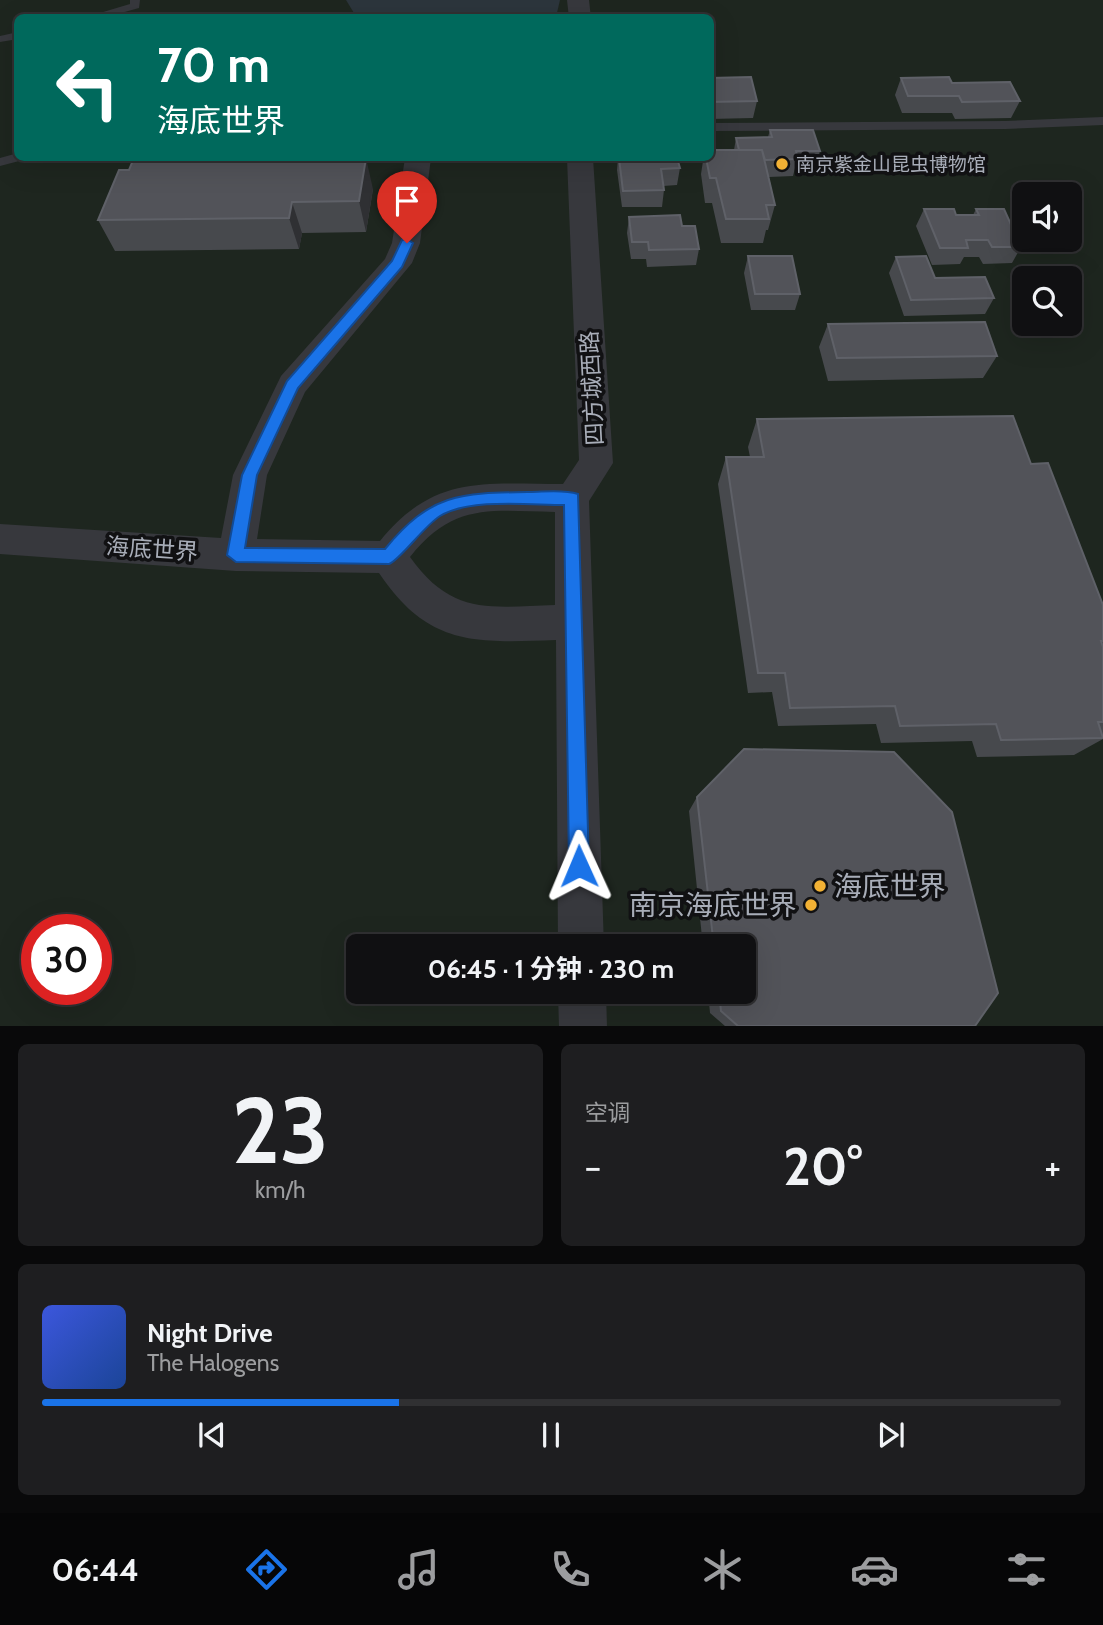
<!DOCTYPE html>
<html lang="zh">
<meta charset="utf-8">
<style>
:root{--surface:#101012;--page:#1e1e20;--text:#f1f3f6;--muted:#9c9d9f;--line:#303032;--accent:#1a73e8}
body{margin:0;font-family:Cabin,"Noto Sans SC",sans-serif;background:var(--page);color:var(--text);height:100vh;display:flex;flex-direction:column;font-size:26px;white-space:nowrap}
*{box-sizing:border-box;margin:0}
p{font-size:23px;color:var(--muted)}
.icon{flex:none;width:38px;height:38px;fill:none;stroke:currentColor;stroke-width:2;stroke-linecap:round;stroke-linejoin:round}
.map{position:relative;height:1026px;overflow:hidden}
.panel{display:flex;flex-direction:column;gap:18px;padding:18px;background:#09090a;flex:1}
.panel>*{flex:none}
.top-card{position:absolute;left:14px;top:14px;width:700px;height:147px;border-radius:10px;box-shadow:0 7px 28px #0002,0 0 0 2px var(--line);background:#00695c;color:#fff;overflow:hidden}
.fabs{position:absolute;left:1012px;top:182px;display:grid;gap:14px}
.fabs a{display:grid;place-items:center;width:70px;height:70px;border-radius:10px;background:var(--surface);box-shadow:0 7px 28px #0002,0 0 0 2px var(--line);font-size:35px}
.speed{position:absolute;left:21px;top:914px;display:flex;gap:14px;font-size:35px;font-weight:700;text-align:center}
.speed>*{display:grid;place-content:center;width:91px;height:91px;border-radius:50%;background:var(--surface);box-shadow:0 7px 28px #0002,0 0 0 2px var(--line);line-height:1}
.speed .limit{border:10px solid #d22;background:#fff;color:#111}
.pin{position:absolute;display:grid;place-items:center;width:60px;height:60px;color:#fff;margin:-72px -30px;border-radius:50% 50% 50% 0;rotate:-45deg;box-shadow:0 0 7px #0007}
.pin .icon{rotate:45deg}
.me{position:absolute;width:77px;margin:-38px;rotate:359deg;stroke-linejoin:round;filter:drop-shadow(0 0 5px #0008)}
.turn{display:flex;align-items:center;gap:24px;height:147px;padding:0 28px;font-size:32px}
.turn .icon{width:91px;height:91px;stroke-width:2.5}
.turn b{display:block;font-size:49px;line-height:60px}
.big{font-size:52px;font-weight:700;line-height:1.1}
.panel .tile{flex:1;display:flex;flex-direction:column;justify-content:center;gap:10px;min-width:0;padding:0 24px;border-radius:10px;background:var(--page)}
.panel .dial{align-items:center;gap:0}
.dial b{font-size:91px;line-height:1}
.song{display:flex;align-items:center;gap:21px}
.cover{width:84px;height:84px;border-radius:10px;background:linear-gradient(135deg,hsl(230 70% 55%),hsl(220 70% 35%))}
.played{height:7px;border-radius:4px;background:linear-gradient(90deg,var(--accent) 35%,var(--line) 35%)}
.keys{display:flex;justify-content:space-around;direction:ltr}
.heat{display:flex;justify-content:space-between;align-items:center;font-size:38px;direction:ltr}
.panel .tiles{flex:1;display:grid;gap:18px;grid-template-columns:1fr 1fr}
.tile:last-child{grid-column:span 2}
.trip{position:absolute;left:346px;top:934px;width:410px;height:70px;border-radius:10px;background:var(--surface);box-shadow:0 7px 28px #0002,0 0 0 2px var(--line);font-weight:700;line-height:70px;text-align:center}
.tab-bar{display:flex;height:112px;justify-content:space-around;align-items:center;background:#060607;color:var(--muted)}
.tab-bar .icon{width:49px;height:49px}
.tab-bar .selected{color:var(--accent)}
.tab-bar b{font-size:32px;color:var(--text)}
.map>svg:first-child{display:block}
.green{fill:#1e261f;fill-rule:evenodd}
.water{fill:#2c353c}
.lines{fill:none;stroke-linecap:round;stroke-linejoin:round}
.service{fill:#37383d;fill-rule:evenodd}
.minor{fill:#37383d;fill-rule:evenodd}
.wall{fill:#47494d}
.shaded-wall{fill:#2f3033}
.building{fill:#525359;stroke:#5f6168;stroke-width:2}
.route{fill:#1a73e8;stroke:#114b97;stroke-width:2}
.poi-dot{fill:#f2b134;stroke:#111113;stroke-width:2.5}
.labels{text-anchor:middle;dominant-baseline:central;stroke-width:7;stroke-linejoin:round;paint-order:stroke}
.far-poi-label{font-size:19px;fill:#a8adb8;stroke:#111113;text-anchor:start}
.street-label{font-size:23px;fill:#a8adb8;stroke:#111113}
.near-poi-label{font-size:28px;fill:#a8adb8;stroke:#111113;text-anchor:start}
</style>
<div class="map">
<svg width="1103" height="1027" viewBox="0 0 1103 1027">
<rect width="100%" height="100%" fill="#161618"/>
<!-- green -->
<path class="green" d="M0,0H1103V1026L0,1027ZM18,18H710V158H18ZM1024,194H1069V240H1024ZM1024,278H1069V324H1024ZM37,929H96V989H37ZM359,947H744V992H359Z"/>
<!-- water -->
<path class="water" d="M346,0H560L556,17L357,18Z"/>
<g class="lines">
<!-- service -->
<path class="service" d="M130,0H140L139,8L103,18H83L130,4Z
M18,32V39L0,42V36Z
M1103,117V125L1005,129L710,131V123L1005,121Z
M18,153V158H24L23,160L0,166V158Z"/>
<!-- minor -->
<path class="minor" d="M567,0H589L591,18H569Z
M405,158H431L420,243L412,263L305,392L267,475L257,539L380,541C434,474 484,484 563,484L579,460L567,158H593L613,463L589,501L604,947H558L556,640C474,643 428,646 379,573L236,571L0,554V524L221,538L233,475L281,376L385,259L392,243ZM555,512V605C490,607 452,616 410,557C454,502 491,511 555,512Z
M558,992H606L607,1027H559Z"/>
</g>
<!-- wall -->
<path class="wall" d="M710,78L757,101L753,118L710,119Z
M901,78L952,83L1020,101L1011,118L955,119L952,113H902L895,95Z
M770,130L820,151L815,167L795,168L793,176L769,177L775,205L768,230H766L763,243H721L712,203H705L701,174L703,161H678L680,168L677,185L663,186L664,190L662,207H622L617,170L618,158H710L734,150L736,138L768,137Z
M373,189L366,232L302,233L299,249L115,251L98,220Z
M924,209L956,215H973L976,209L1021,247L1012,263L983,264L979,257H964L960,264L932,265L916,226Z
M629,217L682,226L699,249L696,265L647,267L646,259H631L627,233Z
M748,256L800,294L795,310H751L744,273Z
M896,257L935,278L994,298L985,314L904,316L889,273Z
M828,324L997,356L983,378L828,381L819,347Z
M757,419L1031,464L1103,605V739L1074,755L977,757L972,741L881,743L876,724L778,726L772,692L748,693L718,484L726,457H750L748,447Z
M697,797L975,1026H725L710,1013L708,992H744V947H703L689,811Z"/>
<!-- shaded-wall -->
<path class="shaded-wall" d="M366,158L373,189L366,232L359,201Z
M292,202L302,233L299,249L289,218Z"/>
<!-- building -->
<path class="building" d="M751,77L757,101L710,102V78Z
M949,77L952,83L1010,82L1020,101L962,102L959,96H908L901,78Z
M770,130H813L820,151H796L798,159L765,160L762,150H739L736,138L772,137Z
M710,150H762L775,205H766L769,219H726L716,178H710L706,158H710Z
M134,158H366L359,201L292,202L289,218L98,220L119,170H129Z
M619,158H677L680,168L661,169L664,190L623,191Z
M924,209H954L956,215H979L976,209H1004L1021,247H992L988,240H966L968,248H940Z
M680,215L682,226H695L699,249L649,250L648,242H632L629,217Z
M748,256H792L800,294H755Z
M926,256L935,278L985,277L994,298L911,300L896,257Z
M985,322L997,356L837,358L828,324Z
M1013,416L1031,464L1048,463L1103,605V641H1101L1103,647V722H1098L1103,738L1001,740L996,724L900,726L895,706L790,708L785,673H758L726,457H764L757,419Z
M744,749L894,752L952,812L998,993L975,1026H738L721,1011L719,992H744V947H714L697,797Z"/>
<!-- route -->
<path class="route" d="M407,239L413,243L402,267L298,388L257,475L245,548L385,549C431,493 460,493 529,492C544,492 563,489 578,494L589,866L586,873L579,876L572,873L569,866L564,505C530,505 470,498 440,516C424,526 400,560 389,564L236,562L227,555L242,475L287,381L392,261L402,240Z"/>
<!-- markers -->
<g class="poi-dot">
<circle cx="782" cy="164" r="7"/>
<circle cx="820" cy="886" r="7"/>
<circle cx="811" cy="905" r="7"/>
</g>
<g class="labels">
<!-- far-poi labels -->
<g class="far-poi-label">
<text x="796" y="164">南京紫金山昆虫博物馆</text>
</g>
<!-- street labels -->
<g class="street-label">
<text transform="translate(592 388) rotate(-93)">四方城西路</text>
<text transform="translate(152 549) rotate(4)">海底世界</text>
</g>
<!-- near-poi labels -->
<g class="near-poi-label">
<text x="834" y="886">海底世界</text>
<text x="797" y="905" text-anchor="end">南京海底世界</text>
</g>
</g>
</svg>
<div class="fabs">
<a><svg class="icon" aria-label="sound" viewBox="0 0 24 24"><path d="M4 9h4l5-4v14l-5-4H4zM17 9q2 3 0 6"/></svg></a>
<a><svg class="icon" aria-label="search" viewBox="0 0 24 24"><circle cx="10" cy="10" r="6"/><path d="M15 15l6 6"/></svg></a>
</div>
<div class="speed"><div class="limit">30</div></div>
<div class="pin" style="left:407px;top:243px;background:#d93025"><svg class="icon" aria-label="arrive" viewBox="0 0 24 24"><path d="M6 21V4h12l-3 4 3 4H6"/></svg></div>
<svg class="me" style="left:579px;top:866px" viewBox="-20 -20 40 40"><path d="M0-17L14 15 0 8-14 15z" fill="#1a73e8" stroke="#fff" stroke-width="4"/></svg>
<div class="trip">06:45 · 1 分钟 · 230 m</div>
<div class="top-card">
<div class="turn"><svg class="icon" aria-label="left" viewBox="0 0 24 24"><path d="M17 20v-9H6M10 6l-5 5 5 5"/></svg><div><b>70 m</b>海底世界</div></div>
</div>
</div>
<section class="panel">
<div class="tiles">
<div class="tile dial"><b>23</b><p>km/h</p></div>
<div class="tile"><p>空调</p>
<div class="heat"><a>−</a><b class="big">20°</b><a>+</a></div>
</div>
<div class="tile">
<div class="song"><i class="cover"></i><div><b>Night Drive</b><p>The Halogens</p></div></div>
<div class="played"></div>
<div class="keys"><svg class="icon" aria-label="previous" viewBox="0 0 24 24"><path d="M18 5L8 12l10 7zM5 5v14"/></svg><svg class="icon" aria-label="pause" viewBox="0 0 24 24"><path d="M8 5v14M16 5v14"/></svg><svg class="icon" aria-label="next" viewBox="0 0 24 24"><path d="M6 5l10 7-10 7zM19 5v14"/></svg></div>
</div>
</div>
</section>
<nav class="tab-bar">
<b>06:44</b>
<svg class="icon selected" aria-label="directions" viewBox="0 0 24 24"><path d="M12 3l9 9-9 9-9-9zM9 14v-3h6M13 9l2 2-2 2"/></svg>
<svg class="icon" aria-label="music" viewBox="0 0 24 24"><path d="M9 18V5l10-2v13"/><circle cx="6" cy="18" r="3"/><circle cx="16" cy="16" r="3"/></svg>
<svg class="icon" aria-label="phone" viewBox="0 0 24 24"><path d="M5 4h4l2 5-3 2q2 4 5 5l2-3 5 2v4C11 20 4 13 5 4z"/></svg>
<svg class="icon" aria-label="climate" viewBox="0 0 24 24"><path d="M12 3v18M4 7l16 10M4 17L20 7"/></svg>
<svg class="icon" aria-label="car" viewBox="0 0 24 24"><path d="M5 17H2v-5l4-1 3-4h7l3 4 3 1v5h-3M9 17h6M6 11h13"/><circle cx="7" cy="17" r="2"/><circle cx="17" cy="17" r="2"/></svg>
<svg class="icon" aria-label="filters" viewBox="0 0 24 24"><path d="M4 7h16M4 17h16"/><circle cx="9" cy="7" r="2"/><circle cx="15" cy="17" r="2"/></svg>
</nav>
